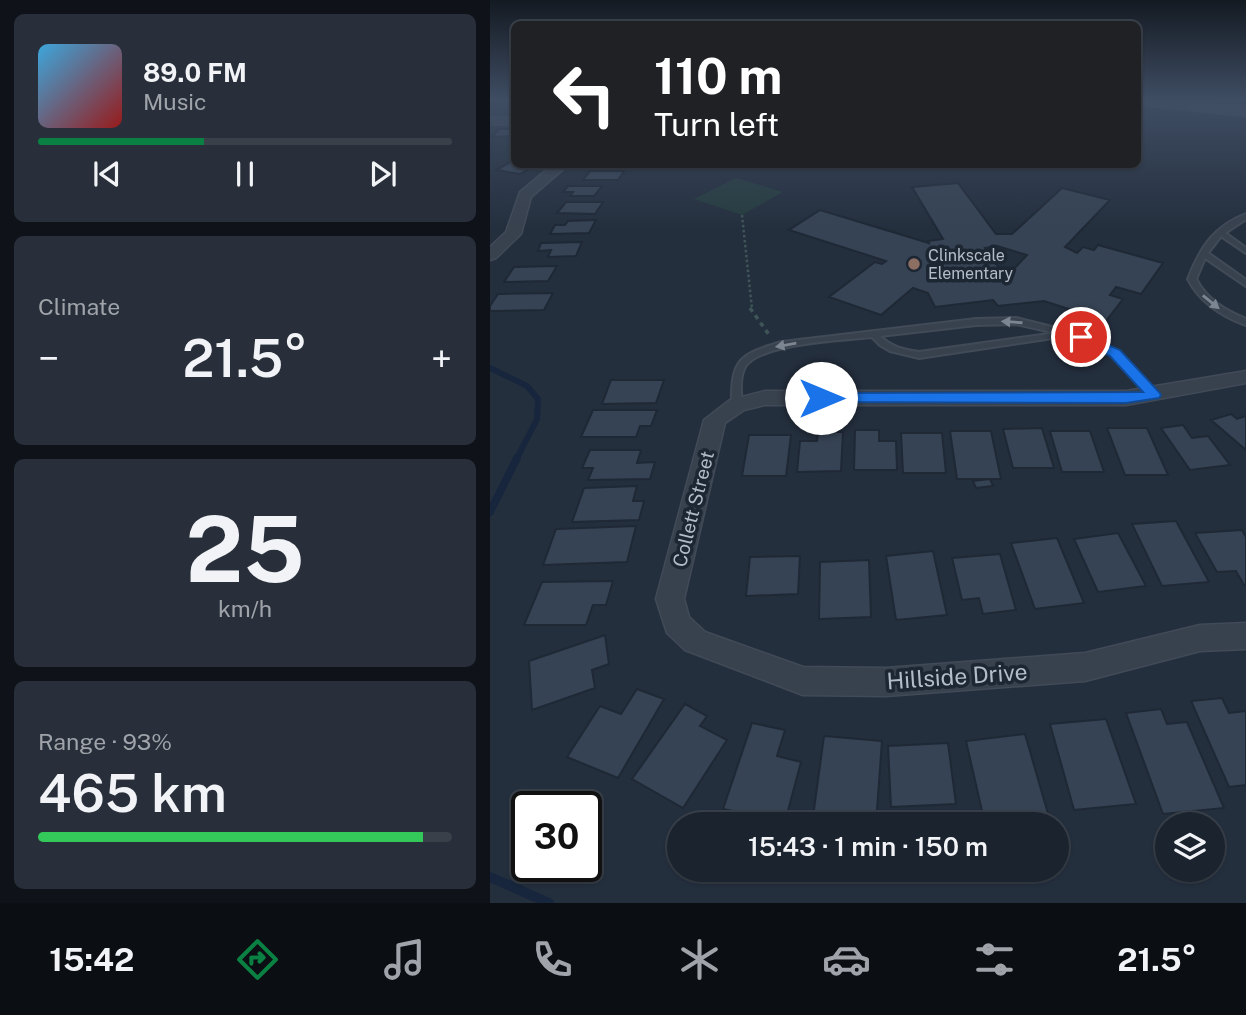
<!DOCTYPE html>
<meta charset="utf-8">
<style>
:root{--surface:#1b232e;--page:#282f3a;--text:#f1f3f6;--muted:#a0a4aa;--line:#39404a;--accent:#0b8043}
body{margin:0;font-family:"Public Sans",sans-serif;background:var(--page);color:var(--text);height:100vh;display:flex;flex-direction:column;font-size:26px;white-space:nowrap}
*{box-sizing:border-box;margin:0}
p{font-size:23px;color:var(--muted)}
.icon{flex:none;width:38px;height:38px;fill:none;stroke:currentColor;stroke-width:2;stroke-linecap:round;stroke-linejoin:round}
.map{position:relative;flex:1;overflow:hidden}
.side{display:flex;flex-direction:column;gap:14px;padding:14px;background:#0f1319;width:490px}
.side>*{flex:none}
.hud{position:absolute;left:21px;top:21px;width:630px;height:147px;border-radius:10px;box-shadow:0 2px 5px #0004,0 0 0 2px var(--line);background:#202124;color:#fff;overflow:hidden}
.buttons{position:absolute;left:665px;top:812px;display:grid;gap:14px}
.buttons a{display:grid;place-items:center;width:70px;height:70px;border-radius:50%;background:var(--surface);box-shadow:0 2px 5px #0004,0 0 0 2px var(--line);font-size:35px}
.speed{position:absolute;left:21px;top:791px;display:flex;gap:14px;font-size:35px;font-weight:700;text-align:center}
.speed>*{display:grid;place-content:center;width:91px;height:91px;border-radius:50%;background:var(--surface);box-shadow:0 2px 5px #0004,0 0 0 2px var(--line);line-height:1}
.speed .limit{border:4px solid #111;border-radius:10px;background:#fff;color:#111}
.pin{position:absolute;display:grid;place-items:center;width:60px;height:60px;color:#fff;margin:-30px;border:4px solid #fff;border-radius:50%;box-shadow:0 2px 7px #0007}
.me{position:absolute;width:77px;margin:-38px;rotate:90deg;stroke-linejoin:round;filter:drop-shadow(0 0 5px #0008)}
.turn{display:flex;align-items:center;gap:24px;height:147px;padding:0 28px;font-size:32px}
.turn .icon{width:91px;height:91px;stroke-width:2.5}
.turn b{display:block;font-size:49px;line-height:60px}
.big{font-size:52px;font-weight:600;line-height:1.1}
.side .card{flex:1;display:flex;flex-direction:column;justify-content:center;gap:10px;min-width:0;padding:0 24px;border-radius:10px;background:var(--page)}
.side .dial{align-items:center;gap:0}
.dial b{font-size:91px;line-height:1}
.song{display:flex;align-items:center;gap:21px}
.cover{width:84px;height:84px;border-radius:10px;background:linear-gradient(135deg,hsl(200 70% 55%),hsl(0 70% 35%))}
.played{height:7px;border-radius:4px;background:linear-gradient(90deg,var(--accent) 40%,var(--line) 40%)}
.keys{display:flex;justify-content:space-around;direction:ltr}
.heat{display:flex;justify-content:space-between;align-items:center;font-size:38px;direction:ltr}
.charge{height:10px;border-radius:5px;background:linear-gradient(90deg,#34c759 93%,var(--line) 0)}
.trip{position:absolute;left:177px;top:812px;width:402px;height:70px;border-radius:35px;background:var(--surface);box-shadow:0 2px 5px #0004,0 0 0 2px var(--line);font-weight:600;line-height:70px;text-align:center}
.menu{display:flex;height:112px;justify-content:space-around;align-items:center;background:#0b0e12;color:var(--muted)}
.menu .icon{width:49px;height:49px}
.menu .current{color:var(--accent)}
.menu b{font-size:32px;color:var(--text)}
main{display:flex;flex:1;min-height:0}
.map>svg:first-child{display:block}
.green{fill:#263c3f}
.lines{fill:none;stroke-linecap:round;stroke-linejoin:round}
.stream-far2{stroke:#17263c;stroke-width:6}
.stream-far1{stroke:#17263c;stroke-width:8}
.stream{stroke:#17263c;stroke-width:10}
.building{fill:#364354;stroke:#1f2835;stroke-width:2;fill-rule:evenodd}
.lane-casing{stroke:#414a57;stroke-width:4}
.street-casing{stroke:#414a57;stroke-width:3}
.secondary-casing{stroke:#414a57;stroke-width:3}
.path-far1{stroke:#3f5557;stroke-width:2.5;stroke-dasharray:2.5 2.5;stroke-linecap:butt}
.path{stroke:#3f5557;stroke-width:3.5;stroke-dasharray:4.5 4.5;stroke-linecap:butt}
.lane{fill:#38414e;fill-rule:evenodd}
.street{fill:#38414e;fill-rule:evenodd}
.secondary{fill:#465061;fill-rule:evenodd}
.oneway{fill:#7c8592}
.route{fill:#1a73e8;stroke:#114b97;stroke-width:2}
.education-dot{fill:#8d6e63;stroke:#1d2633;stroke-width:2.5}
.labels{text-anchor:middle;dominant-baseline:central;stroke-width:7;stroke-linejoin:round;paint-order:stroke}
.far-poi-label{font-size:16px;fill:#b4bcc9;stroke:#1d2633;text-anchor:start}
.street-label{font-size:19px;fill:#b4bcc9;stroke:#1d2633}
.near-street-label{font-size:23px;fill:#b4bcc9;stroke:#1d2633}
</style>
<main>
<section class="side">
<div class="card">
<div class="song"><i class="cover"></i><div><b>89.0 FM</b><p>Music</p></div></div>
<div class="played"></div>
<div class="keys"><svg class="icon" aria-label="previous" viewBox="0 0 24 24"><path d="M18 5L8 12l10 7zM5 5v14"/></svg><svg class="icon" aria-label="pause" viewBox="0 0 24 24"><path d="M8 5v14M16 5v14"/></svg><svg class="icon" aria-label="next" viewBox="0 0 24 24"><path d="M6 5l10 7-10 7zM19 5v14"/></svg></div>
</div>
<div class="card"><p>Climate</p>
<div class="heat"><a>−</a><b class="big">21.5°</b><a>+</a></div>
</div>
<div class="card dial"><b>25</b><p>km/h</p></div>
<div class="card"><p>Range · 93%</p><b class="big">465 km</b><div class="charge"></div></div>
</section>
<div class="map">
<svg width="756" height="903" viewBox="0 0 756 903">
<rect width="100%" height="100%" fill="#242f3e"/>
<!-- green -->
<path class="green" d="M246,178L293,192L252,215L204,199Z"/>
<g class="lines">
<!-- stream-far2 -->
<path class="stream-far2" d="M0,368L37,386L48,399L47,419L26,460"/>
<!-- stream-far1 -->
<path class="stream-far1" d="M0,512L27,458"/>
<!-- stream -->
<path class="stream" d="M0,877L59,903"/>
</g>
<!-- building -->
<path class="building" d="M9,129H24V136L2,137Z
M22,161L24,164L45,165L30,174L7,170Z
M100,171H134L128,180H93Z
M468,183L506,234H522L572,188L620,200L575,247L587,253L593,247L604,250L608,245L673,263L651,294L626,287L620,295L633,299L616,321L554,301L508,306L503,300L445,307L438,293L423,288L391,315L339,297L385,262L392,264L396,261L299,230L330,210L439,243L438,241L453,239L422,187ZM507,246L537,255L523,270L511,271L495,248Z
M78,186H112L104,196H80L83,192H73Z
M76,202H113L105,214L67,213Z
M106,220L99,233L60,234L65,225H75L78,221Z
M92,242L86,256L58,257L61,250L48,251L51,243Z
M67,266L58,281L14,282L24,267Z
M63,293L54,310L0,311V306L8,294Z
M121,380H174L166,403L112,404Z
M103,410H167L161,426H150L146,437H91Z
M741,414L747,419L756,416V450L721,420Z
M693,425L702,438L718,436L740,465L700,470L671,428Z
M552,428L564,468H523L513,429Z
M617,428H657L678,475H635Z
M365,430H389V441H406L407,470H364Z
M460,431H501L511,479H467Z
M560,431H600L614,472H572Z
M328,432H353L351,471L307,472L310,441H327Z
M411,433H452L456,473H413Z
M259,435H301L296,476H252Z
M100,450H151L147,463L165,462L160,479L98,480L103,468H92Z
M500,479L503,486L486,488L483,481Z
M147,486L143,501H154L149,520L82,522L94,488Z
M686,521L719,582L672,586L642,524Z
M146,526L137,562L53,565L66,529Z
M752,530L756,537V585H754L746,571L727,572L705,533Z
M628,533L656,586L608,592L584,539Z
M567,538L594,603L545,609L521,543Z
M443,551L457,615L406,620L396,556Z
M510,554L526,610L493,614L489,598L472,600L462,558Z
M310,556L308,594L256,596L260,557Z
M379,560L381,617L329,619L330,562Z
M123,581L116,605H103L96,625H34L52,582Z
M115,635L119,664L102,670L105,688L42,710L39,661Z
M147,689L174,699L128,778L77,757L110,706L131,714Z
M732,698L739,713L756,711V785L739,787L701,701Z
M195,704L217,716L210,726L237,740L193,808L142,779Z
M671,709L677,724L697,722L734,808L673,814L636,713Z
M616,719L646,804L584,810L560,724Z
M262,723L295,730L287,756L311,762L295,822L233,809Z
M535,734L561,824H495L476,741Z
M334,736L392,741L386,824H322Z
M458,743L466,804L401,807L398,746Z"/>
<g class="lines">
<!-- lane casing -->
<g class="lane-casing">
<path id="lane" d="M756,214V219L735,233L756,248V253L731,236L718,253L756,280V286L715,258L706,279C717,300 735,310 756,319V325C731,316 710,302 698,279C710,248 724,226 756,214Z
M526,318L594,335L628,351L669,395L664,398L661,397L622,355L588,339L577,336L429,358L400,351L390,345L382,337C355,340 269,343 255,367C249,378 251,393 252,405L247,408L242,405C241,360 249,354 292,342L486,319ZM526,324L566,333L429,352C414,350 401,347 390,336L486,325Z"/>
</g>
<!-- street casing -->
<g class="street-casing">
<path id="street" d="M0,118H24V124H0Z
M64,164H79L41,197L31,234L6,258L0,260V247L16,232L30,192Z
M756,371V383L636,405H275L254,410L235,423L194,599L199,617L215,632L313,667L396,668L595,653L710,625L756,623V649L710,651L595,681L396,696L313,695L195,650L177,633L166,599L214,420L240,400L275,391H636Z"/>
</g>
<!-- secondary casing -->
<g class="secondary-casing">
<path id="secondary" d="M648,101H699L756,106V116L649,105Z"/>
</g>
<!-- path-far1 -->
<path class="path-far1" d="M252,215L262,309"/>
<!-- path -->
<path class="path" d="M260,308L280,336"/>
<!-- lane -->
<use href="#lane" class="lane"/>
<!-- street -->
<use href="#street" class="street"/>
<!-- secondary -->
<use href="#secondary" class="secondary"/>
</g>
<!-- one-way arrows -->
<defs><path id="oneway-solid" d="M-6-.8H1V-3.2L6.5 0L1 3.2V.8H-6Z" transform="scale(1.75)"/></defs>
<g class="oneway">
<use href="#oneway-solid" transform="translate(721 302) rotate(39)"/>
<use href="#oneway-solid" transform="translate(522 322) rotate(-176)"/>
<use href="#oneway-solid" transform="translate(296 345) rotate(170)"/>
</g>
<!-- sky -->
<linearGradient id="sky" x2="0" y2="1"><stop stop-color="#141a22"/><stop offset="0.44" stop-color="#3f4d63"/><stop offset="1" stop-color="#3f4d63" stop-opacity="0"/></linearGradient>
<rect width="756" height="228" fill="url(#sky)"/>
<!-- route -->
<path class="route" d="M591,333L630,350L669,392L671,395L669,398L636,403L331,402L324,398L331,393L653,392L620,356L586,340L584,337Z"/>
<!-- markers -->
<circle class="education-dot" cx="424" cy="264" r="7"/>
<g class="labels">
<!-- far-poi labels -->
<g class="far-poi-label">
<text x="438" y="255">Clinkscale<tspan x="438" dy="18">Elementary</tspan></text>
</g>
<!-- street labels -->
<g class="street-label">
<text transform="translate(203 509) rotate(-76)">Collett Street</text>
</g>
<!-- near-street labels -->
<g class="near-street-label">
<text transform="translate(467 676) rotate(-4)">Hillside Drive</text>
</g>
</g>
</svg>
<div class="buttons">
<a><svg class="icon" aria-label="layers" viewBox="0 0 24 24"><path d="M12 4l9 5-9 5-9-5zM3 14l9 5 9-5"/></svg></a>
</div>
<div class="speed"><div class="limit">30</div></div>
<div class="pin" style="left:591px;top:337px;background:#d93025"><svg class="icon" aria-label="arrive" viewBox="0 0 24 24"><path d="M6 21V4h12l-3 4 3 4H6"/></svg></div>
<svg class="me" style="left:331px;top:398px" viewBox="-20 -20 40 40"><circle r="19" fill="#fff"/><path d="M0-13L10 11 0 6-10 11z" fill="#1a73e8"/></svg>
<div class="trip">15:43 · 1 min · 150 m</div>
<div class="hud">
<div class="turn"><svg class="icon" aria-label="left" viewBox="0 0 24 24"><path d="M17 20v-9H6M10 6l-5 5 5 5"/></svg><div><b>110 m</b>Turn left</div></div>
</div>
</div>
</main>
<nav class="menu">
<b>15:42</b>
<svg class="icon current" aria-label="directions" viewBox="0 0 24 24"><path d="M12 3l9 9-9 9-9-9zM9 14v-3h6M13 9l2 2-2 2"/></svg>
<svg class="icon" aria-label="music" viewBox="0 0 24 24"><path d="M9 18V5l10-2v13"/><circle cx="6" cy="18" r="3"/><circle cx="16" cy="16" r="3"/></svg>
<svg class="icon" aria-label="phone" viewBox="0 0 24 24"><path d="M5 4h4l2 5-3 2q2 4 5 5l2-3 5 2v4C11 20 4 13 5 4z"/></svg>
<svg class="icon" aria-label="climate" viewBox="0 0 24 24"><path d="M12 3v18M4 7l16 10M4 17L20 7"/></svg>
<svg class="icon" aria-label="car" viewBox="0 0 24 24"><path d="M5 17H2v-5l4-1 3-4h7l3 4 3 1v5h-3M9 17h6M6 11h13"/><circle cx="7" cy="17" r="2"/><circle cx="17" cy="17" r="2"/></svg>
<svg class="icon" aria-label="filters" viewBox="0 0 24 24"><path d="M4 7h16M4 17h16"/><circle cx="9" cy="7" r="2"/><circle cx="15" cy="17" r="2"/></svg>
<b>21.5°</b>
</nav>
